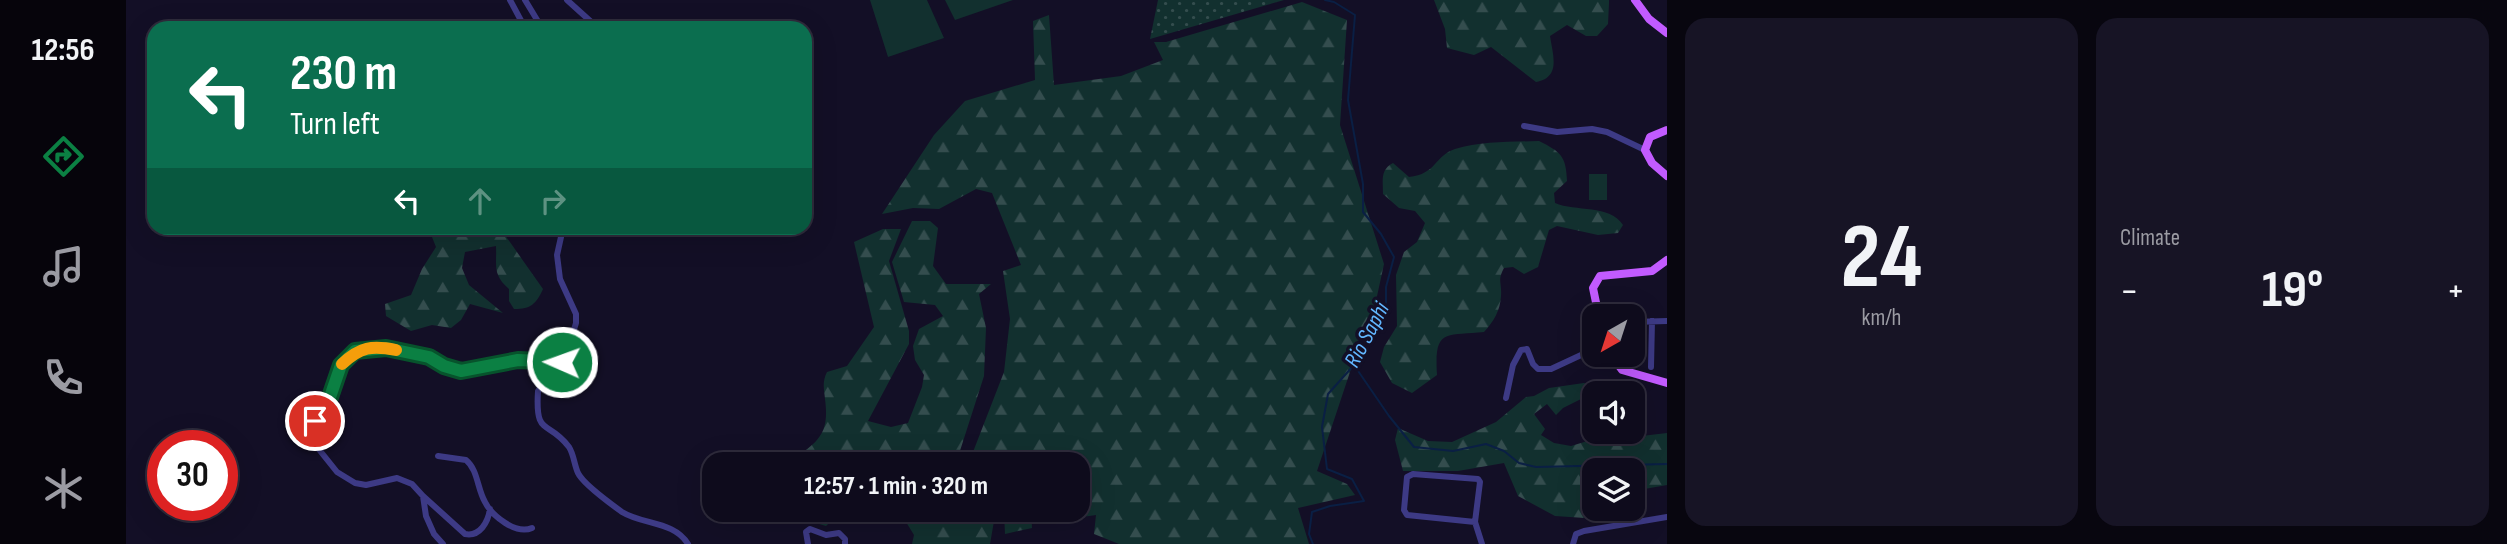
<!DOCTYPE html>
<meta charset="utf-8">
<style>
:root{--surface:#0e0b1c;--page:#171425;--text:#f1f3f6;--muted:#9b9ba3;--line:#2e2b3b;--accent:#0b8043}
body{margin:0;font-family:"Sofia Sans Condensed",sans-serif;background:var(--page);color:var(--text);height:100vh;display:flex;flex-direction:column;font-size:26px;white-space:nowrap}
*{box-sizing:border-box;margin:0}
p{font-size:23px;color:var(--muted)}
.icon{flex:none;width:38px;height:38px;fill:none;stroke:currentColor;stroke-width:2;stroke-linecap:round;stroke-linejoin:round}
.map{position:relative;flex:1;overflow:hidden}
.drawer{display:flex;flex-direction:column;gap:18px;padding:18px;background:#08060f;width:840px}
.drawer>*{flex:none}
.top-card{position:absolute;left:21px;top:21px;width:665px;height:214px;border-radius:21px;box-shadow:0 7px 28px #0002,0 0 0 2px var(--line);background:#0b6e4f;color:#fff;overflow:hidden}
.needle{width:46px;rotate:219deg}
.buttons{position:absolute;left:1456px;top:304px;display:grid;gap:14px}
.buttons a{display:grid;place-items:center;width:63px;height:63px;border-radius:14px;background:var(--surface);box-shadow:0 7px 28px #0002,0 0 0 2px var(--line);font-size:35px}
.speed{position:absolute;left:21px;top:430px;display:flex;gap:14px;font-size:35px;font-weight:700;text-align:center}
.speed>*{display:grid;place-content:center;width:91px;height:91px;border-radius:50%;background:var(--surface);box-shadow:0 7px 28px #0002,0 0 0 2px var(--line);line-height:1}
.speed .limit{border:10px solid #d22;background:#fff;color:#111}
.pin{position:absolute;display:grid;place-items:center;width:60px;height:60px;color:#fff;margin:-30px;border:4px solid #fff;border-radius:50%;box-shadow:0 2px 7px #0007}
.me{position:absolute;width:77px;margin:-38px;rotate:272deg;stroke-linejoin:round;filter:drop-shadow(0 0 5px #0008)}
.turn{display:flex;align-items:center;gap:24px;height:147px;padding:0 28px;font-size:32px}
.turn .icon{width:91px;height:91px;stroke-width:2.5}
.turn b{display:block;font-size:49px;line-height:60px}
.lanes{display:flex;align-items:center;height:66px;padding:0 28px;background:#0003;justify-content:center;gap:35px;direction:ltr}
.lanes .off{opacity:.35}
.big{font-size:52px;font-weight:700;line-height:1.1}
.drawer .tile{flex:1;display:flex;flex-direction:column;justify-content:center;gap:10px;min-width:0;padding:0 24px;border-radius:21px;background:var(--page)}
.drawer .dial{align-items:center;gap:0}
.dial b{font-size:91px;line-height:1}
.heat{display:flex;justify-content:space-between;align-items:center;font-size:38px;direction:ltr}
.drawer .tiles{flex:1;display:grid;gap:18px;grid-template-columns:repeat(2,1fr)}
.trip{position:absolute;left:576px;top:452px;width:388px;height:70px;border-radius:21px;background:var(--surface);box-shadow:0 7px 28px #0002,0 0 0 2px var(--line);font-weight:700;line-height:70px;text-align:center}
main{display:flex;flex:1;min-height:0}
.dock{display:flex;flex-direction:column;width:126px;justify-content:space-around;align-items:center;background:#06040b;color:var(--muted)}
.dock .icon{width:49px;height:49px}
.dock .on{color:var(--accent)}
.dock b{font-size:32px;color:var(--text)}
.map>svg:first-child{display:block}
.grass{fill:url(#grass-dots)}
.forest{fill:url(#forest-firs)}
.green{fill:#12302f}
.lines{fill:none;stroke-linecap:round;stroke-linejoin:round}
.stream{stroke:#0a1f44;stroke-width:2}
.minor{stroke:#3d3a85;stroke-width:6}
.major{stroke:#c25bff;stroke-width:8}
.route-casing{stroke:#07532c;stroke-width:18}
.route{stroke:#0b8043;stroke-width:12}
.slow{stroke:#f59e0b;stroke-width:12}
.labels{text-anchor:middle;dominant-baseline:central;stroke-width:7;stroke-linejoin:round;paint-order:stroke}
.water-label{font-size:23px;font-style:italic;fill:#62b6ff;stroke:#130f26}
</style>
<main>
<nav class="dock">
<b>12:56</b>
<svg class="icon on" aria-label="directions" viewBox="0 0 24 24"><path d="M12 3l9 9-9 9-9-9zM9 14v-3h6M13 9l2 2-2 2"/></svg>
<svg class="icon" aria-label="music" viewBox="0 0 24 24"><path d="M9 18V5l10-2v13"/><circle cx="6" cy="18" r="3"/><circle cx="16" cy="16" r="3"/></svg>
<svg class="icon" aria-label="phone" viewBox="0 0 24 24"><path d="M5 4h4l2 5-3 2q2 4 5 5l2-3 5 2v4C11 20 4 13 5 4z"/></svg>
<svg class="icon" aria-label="climate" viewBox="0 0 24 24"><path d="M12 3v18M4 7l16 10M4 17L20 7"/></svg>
</nav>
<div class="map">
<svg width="1541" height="544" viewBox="0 0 1541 544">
<defs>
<pattern id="grass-dots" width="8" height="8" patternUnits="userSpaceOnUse" patternTransform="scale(1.75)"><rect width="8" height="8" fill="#12302f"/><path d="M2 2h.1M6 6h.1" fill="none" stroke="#344d4e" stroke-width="1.8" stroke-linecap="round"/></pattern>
<pattern id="forest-firs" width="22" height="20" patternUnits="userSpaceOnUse" patternTransform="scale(1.75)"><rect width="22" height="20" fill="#12302f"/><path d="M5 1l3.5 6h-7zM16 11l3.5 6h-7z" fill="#344d4e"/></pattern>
</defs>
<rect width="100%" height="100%" fill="#130f26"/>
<!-- grass -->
<path class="grass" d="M1032,0H1158L1024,39Z"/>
<!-- forest -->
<path class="forest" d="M1308,0H1483V3L1482,24L1471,36H1460L1441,25L1424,36C1427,56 1435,77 1410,82L1365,47L1348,55L1321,48L1319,29Z
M1176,2L1221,20L1214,125L1258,264L1248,310L1238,330L1191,471L1221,484L1229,495L1172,508L1183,544H993L968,534L970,515L956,517L961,494L952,491V464H850L847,452L878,372L884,319L877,271L895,265L866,193L850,189L813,209L787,208L756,214L808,135L839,101L909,80L907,21L923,15L928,85L995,76L1037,60L1028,42H1040Z
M1413,141C1435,152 1440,156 1441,181L1428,193L1429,203C1449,212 1484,204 1497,225L1492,233L1472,235L1431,226L1423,230L1412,267L1398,274L1387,267L1378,268C1371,281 1376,282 1375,296C1374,311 1368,321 1358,332C1319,336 1308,328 1311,375L1286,393L1266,383L1254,362L1258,347L1271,326L1270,275L1278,252L1291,242L1299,223L1289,211L1273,208L1257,194C1257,180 1254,170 1267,163L1283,177C1311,174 1308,156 1329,149C1355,141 1386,142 1413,141Z
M786,221H804L812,228L807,266L820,284H865L853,294L860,328L858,376L832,457L834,464H671V456C696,440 703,429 699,399C698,388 696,382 701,372L721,366L748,327L728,242L757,229H775L763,261L783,331V344L742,421L765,427L782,423L796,387L798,375L789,360L787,346L793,329L817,316L809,305L778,302L766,262Z
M310,228H374L417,289C410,304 405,309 388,309L383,301V289C366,274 371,266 370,246L339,252L336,268L343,285L377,313L344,304L335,320L325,328L306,325L285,331L260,316L259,304L285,295L296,269L310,247L306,237Z
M1458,383L1475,389L1437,408L1430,415L1421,404L1408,414L1419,429L1415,435L1428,443L1445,446L1478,436L1499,438L1541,433V485L1507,491V471H1468V507L1459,518L1429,516L1392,496L1378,463L1332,471H1277L1269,440L1272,428L1302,441L1326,442L1370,422L1400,397L1408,396L1423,388Z
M684,509H854L868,521L864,544H786L788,535L777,517L756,515L705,521L700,526L690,523Z
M876,509H905L906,528L879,534L878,511Z"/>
<!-- green -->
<path class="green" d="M744,0H801L818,38L762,57Z
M819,0H887L829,20Z
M1463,174H1481V200H1463Z"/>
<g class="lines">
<!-- stream -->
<path class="stream" d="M1228,365L1263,416L1288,447L1327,451L1360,444L1378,451L1393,463L1410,467L1541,464
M1187,544L1183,534L1186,512L1204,506L1238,501L1226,479L1201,469L1196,427L1202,394L1228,365L1246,336L1260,305V287L1268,257L1255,234L1237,212V184L1222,100L1229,15L1208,2L1199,0"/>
<!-- minor -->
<path class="minor" d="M384,0L399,28
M399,0L416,28
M441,0L472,28
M1398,126L1431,132L1466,129L1481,132L1519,150
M437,228L431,255L434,279L450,314V323L440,356L412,391C409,438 422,419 443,447C448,455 448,464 452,473C457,484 485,504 496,512C517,525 548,521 562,544
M1507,322L1541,321
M1504,355V363
M1525,367L1526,321
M1380,398L1387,365L1395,350L1401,349L1407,364L1412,369H1425L1468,349
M312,456L340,460C352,470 351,488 359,502C366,516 390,535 406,528
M297,496L339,534C354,537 362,522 364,509
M1349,522L1354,482L1352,479L1287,474L1281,477L1278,510L1281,515L1349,522L1356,544
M317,544L308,534L300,516L297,496L286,484L271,478L240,485L229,483L211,472L191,447L188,435L189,421L202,403L215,365L229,351L260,348L303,357L318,366L335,371L392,361L436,362
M682,544L680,532L684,529L700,535L713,533L719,539V544
M1447,544L1450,534L1458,531L1541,517"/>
<!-- major -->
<path class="major" d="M1509,0L1523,19L1541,33
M1541,130L1524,137L1519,150L1526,163L1541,176
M1473,317L1467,288L1474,276L1526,271L1541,260
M1485,355L1496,370L1541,383"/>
</g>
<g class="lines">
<!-- route casing -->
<g class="route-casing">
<path id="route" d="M189,421L202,403L215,365L229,351L260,348L303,357L318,366L335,371L392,360L436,362"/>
</g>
<!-- route -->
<use href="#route" class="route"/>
<!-- slow -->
<path class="slow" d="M216,364C234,347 246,345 270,350"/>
</g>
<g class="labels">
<!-- water labels -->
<g class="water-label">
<text transform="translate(1241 335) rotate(-62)">Rio Saphi</text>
</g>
</g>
</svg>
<div class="buttons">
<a><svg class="needle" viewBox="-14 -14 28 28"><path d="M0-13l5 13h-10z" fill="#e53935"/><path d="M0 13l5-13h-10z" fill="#9b9ba3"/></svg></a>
<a><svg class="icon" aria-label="sound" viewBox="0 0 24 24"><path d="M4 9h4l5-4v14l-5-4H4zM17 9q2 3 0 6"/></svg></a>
<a><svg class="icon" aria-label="layers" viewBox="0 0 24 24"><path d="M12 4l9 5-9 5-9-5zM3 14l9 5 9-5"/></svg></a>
</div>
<div class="speed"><div class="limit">30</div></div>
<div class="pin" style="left:189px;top:421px;background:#d93025"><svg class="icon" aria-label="arrive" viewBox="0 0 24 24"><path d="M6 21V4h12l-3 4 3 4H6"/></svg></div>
<svg class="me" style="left:436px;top:362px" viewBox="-20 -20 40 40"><circle r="17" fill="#0b8043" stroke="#fff" stroke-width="3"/><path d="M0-11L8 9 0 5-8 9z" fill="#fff"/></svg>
<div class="trip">12:57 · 1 min · 320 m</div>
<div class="top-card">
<div class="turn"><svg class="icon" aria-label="left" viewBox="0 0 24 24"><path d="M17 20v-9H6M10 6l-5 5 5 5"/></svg><div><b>230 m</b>Turn left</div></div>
<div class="lanes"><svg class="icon" aria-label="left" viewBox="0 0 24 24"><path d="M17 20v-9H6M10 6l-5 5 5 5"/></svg><svg class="icon off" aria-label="ahead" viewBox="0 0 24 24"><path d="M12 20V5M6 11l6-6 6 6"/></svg><svg class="icon off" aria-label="right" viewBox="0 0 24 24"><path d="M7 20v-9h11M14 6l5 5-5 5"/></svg></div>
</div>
</div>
<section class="drawer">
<div class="tiles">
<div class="tile dial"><b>24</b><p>km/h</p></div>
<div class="tile"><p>Climate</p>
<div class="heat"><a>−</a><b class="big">19°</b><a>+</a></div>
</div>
</div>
</section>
</main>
